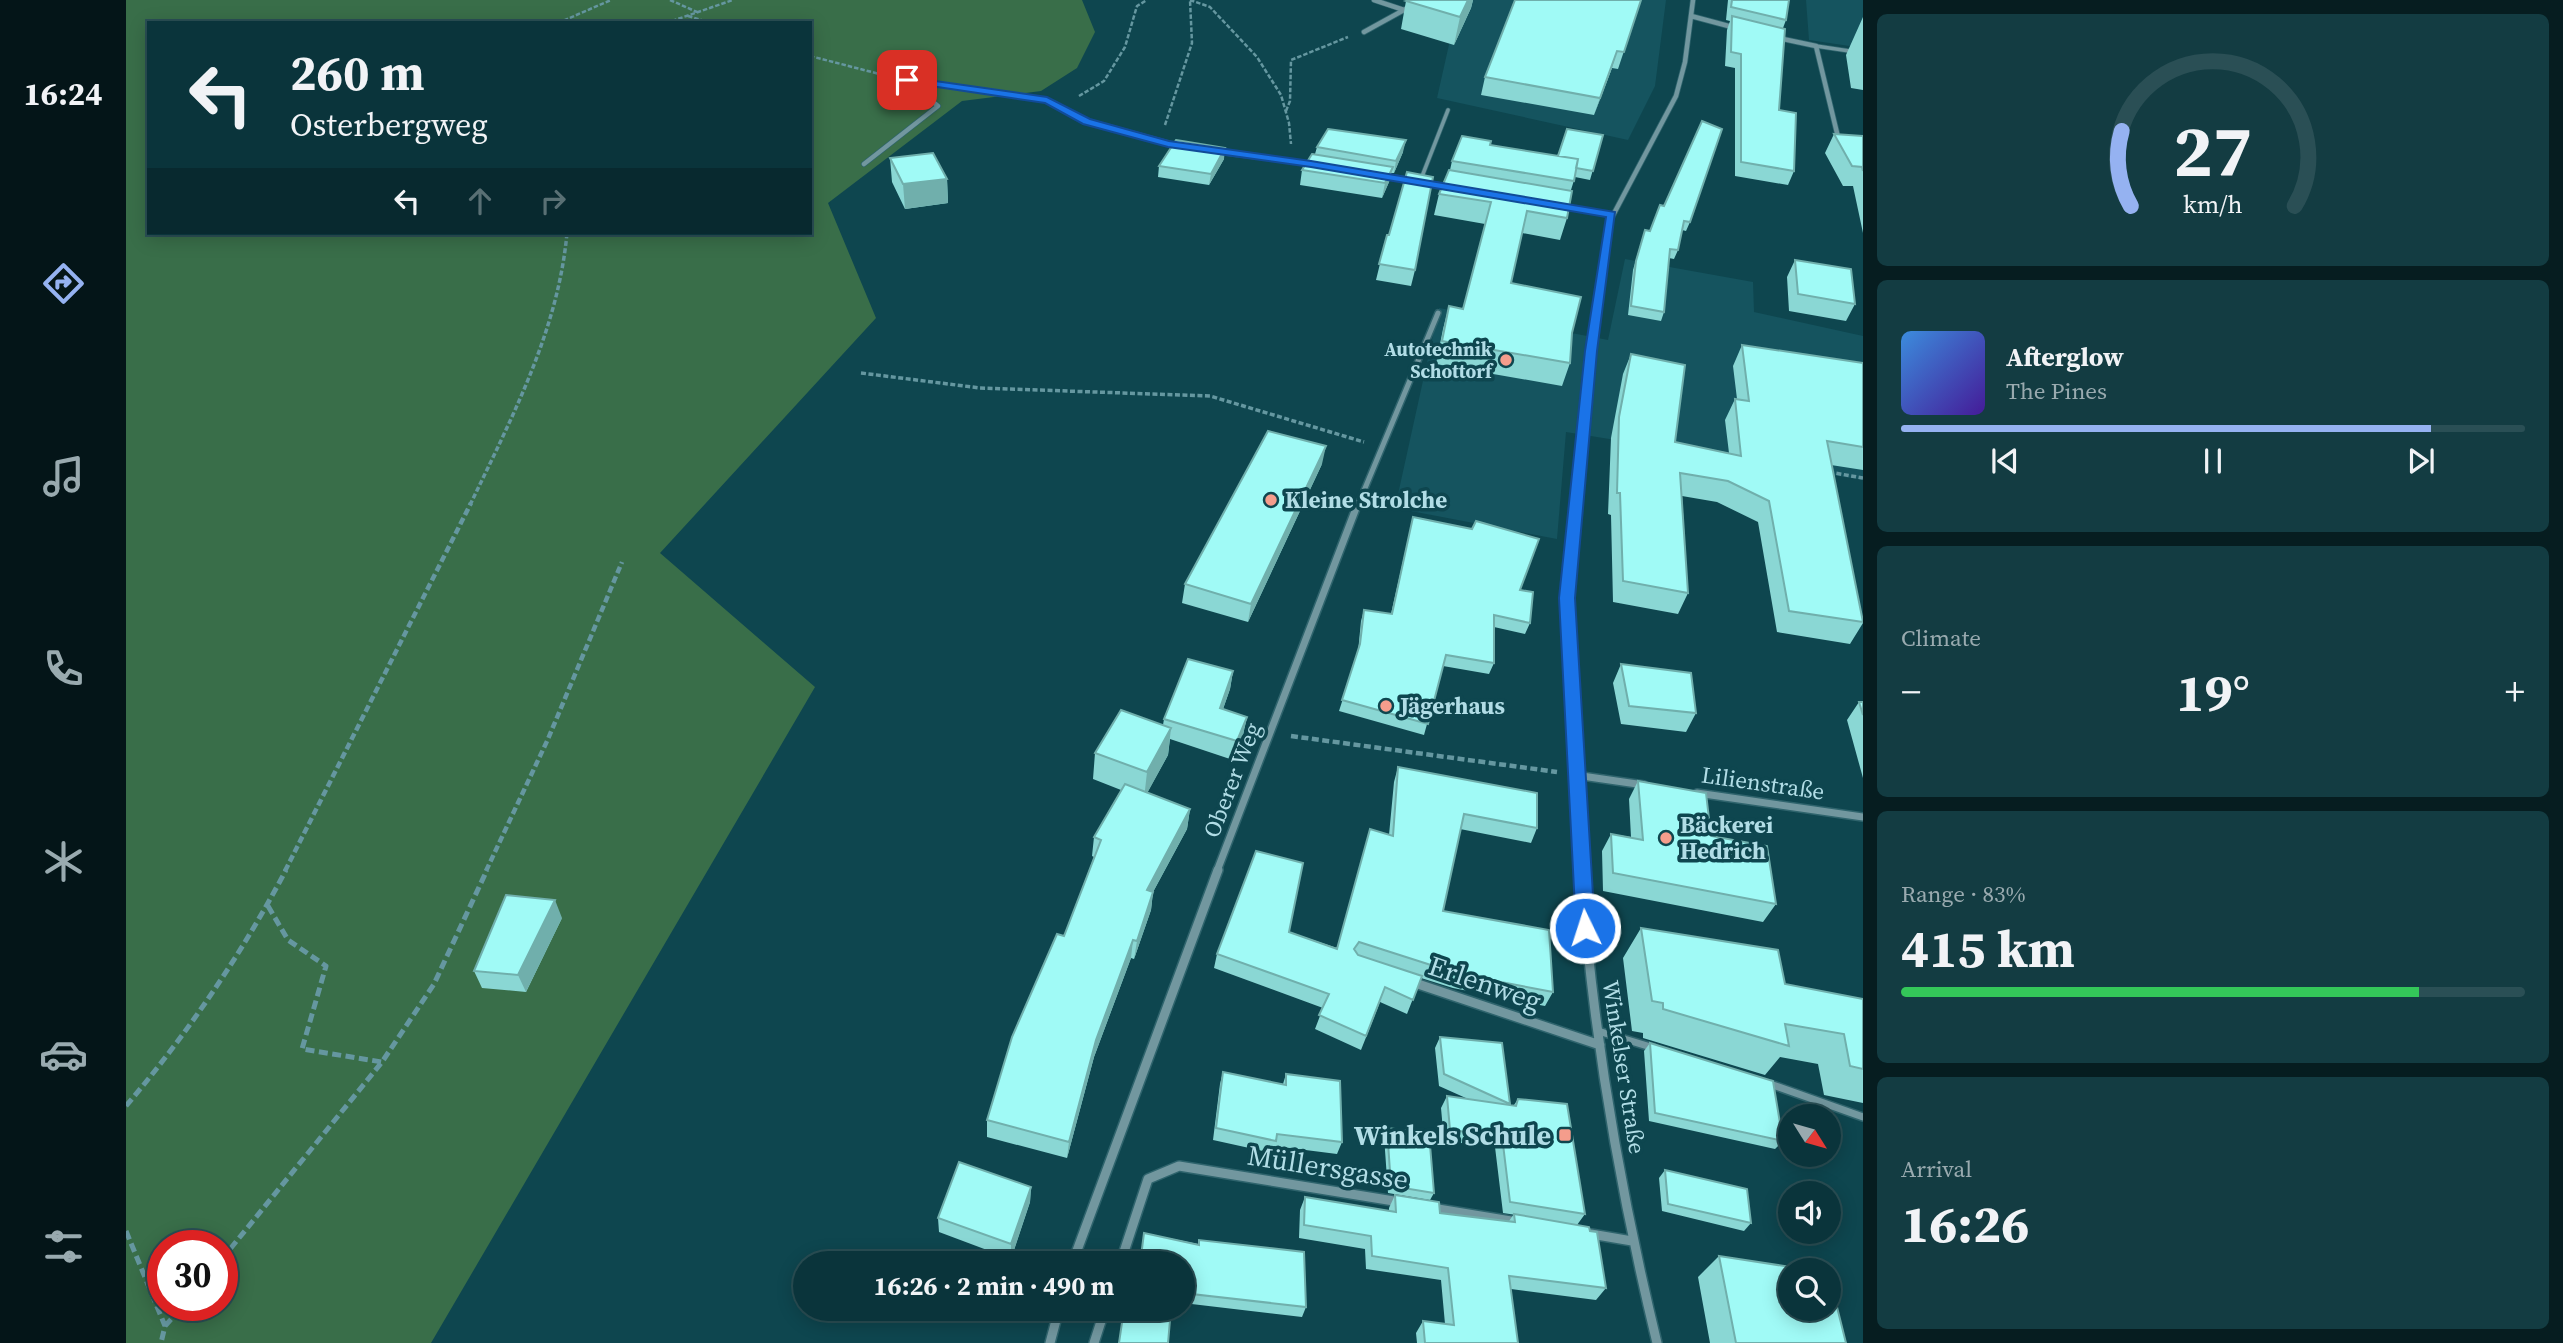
<!DOCTYPE html>
<meta charset="utf-8">
<style>
:root{--surface:#0a343b;--page:#133c42;--text:#f1f3f6;--muted:#99aaaf;--line:#2a4f55;--accent:#95b2f1}
body{margin:0;font-family:"Source Serif 4",serif;background:var(--page);color:var(--text);height:100vh;display:flex;flex-direction:column;font-size:26px;white-space:nowrap}
*{box-sizing:border-box;margin:0}
p{font-size:23px;color:var(--muted)}
.icon{flex:none;width:38px;height:38px;fill:none;stroke:currentColor;stroke-width:2;stroke-linecap:round;stroke-linejoin:round}
.map{position:relative;flex:1;overflow:hidden}
.side{display:flex;flex-direction:column;gap:14px;padding:14px;background:#061d20;width:700px}
.side>*{flex:none}
.banner{position:absolute;left:21px;top:21px;width:665px;height:214px;border-radius:0px;box-shadow:0 4px 18px #0003,0 0 0 2px var(--line);background:#0a343b;color:var(--text);overflow:hidden}
.needle{width:46px;rotate:127deg}
.fabs{position:absolute;left:1652px;top:1104px;display:grid;gap:14px}
.fabs a{display:grid;place-items:center;width:63px;height:63px;border-radius:50%;background:var(--surface);box-shadow:0 4px 18px #0003,0 0 0 2px var(--line);font-size:35px}
.speed{position:absolute;left:21px;top:1230px;display:flex;gap:14px;font-size:35px;font-weight:700;text-align:center}
.speed>*{display:grid;place-content:center;width:91px;height:91px;border-radius:50%;background:var(--surface);box-shadow:0 4px 18px #0003,0 0 0 2px var(--line);line-height:1}
.speed .limit{border:10px solid #d22;background:#fff;color:#111}
.pin{position:absolute;display:grid;place-items:center;width:60px;height:60px;color:#fff;margin:-30px;border-radius:14px;box-shadow:0 4px 10px #0006}
.me{position:absolute;width:77px;margin:-38px;rotate:356deg;stroke-linejoin:round;filter:drop-shadow(0 0 5px #0008)}
.turn{display:flex;align-items:center;gap:24px;height:147px;padding:0 28px;font-size:32px}
.turn .icon{width:91px;height:91px;stroke-width:2.5}
.turn b{display:block;font-size:49px;line-height:60px}
.lanes{display:flex;align-items:center;height:66px;padding:0 28px;background:#0003;justify-content:center;gap:35px;direction:ltr}
.lanes .off{opacity:.35}
.big{font-size:52px;font-weight:700;line-height:1.1}
.side .card{flex:1;display:flex;flex-direction:column;justify-content:center;gap:10px;min-width:0;padding:0 24px;border-radius:10px;background:var(--page)}
.side .dial{align-items:center;gap:0}
.dial svg{height:182px;overflow:visible;fill:none;stroke:var(--line);stroke-width:7;stroke-linecap:round;text-anchor:middle}
.dial text{fill:var(--text);stroke:none}
.song{display:flex;align-items:center;gap:21px}
.cover{width:84px;height:84px;border-radius:10px;background:linear-gradient(135deg,hsl(210 70% 55%),hsl(260 70% 35%))}
.played{height:7px;border-radius:4px;background:linear-gradient(90deg,var(--accent) 85%,var(--line) 85%)}
.keys{display:flex;justify-content:space-around;direction:ltr}
.heat{display:flex;justify-content:space-between;align-items:center;font-size:38px;direction:ltr}
.charge{height:10px;border-radius:5px;background:linear-gradient(90deg,#34c759 83%,var(--line) 0)}
.trip{position:absolute;left:667px;top:1251px;width:402px;height:70px;border-radius:35px;background:var(--surface);box-shadow:0 4px 18px #0003,0 0 0 2px var(--line);font-weight:700;line-height:70px;text-align:center}
main{display:flex;flex:1;min-height:0}
.menu{display:flex;flex-direction:column;width:126px;justify-content:space-around;align-items:center;background:#041518;color:var(--muted)}
.menu .icon{width:49px;height:49px}
.menu .selected{color:var(--accent)}
.menu b{font-size:32px;color:var(--text)}
.map>svg:first-child{display:block}
.built{fill:#15545f}
.green{fill:#396e49;fill-rule:evenodd}
.lines{fill:none;stroke-linecap:round;stroke-linejoin:round}
.lane-far1-casing{stroke:#2f646d;stroke-width:5}
.lane-casing{stroke:#2f646d;stroke-width:10}
.street-far3-casing{stroke:#2f646d;stroke-width:6}
.street-far2-casing{stroke:#2f646d;stroke-width:8}
.street-far1-casing{stroke:#2f646d;stroke-width:10}
.street-casing{stroke:#2f646d;stroke-width:12}
.path-far3{stroke:#6597a0;stroke-width:2.5;stroke-dasharray:4.5 2;stroke-linecap:butt}
.path-far2{stroke:#6597a0;stroke-width:3.5;stroke-dasharray:5 2.5;stroke-linecap:butt}
.path-far1{stroke:#6597a0;stroke-width:4.5;stroke-dasharray:7 3.5;stroke-linecap:butt}
.path{stroke:#6597a0;stroke-width:5;stroke-dasharray:9 4.5;stroke-linecap:butt}
.lane-far1{stroke:#72979f;stroke-width:3.5}
.lane{stroke:#72979f;stroke-width:7}
.street-far3{stroke:#72979f;stroke-width:4.5}
.street-far2{stroke:#72979f;stroke-width:5}
.street-far1{stroke:#72979f;stroke-width:7}
.street{stroke:#72979f;stroke-width:9}
.wall{fill:#8ad7d4}
.shaded-wall{fill:#70afac}
.building{fill:#a0faf6;stroke:#70afac;stroke-width:2}
.route{fill:#1a73e8;stroke:#114b97;stroke-width:2}
.poi-dot{fill:#f49d8c;stroke:#0e464f;stroke-width:2.5}
.labels{text-anchor:middle;dominant-baseline:central;stroke-width:7;stroke-linejoin:round;paint-order:stroke}
.far-poi-label{font-size:19px;font-weight:bold;fill:#b1dde6;stroke:#0e464f;text-anchor:end}
.poi-label{font-size:23px;font-weight:bold;fill:#b1dde6;stroke:#0e464f;text-anchor:start}
.street-label{font-size:23px;fill:#b1dde6;stroke:#0e464f}
.near-street-label{font-size:28px;fill:#b1dde6;stroke:#0e464f}
.near-poi-label{font-size:28px;font-weight:bold;fill:#b1dde6;stroke:#0e464f;text-anchor:end}
</style>
<main>
<nav class="menu">
<b>16:24</b>
<svg class="icon selected" aria-label="directions" viewBox="0 0 24 24"><path d="M12 3l9 9-9 9-9-9zM9 14v-3h6M13 9l2 2-2 2"/></svg>
<svg class="icon" aria-label="music" viewBox="0 0 24 24"><path d="M9 18V5l10-2v13"/><circle cx="6" cy="18" r="3"/><circle cx="16" cy="16" r="3"/></svg>
<svg class="icon" aria-label="phone" viewBox="0 0 24 24"><path d="M5 4h4l2 5-3 2q2 4 5 5l2-3 5 2v4C11 20 4 13 5 4z"/></svg>
<svg class="icon" aria-label="climate" viewBox="0 0 24 24"><path d="M12 3v18M4 7l16 10M4 17L20 7"/></svg>
<svg class="icon" aria-label="car" viewBox="0 0 24 24"><path d="M5 17H2v-5l4-1 3-4h7l3 4 3 1v5h-3M9 17h6M6 11h13"/><circle cx="7" cy="17" r="2"/><circle cx="17" cy="17" r="2"/></svg>
<svg class="icon" aria-label="filters" viewBox="0 0 24 24"><path d="M4 7h16M4 17h16"/><circle cx="9" cy="7" r="2"/><circle cx="15" cy="17" r="2"/></svg>
</nav>
<div class="map">
<svg width="1737" height="1343" viewBox="0 0 1737 1343">
<rect width="100%" height="100%" fill="#0e464f"/>
<!-- built -->
<path class="built" d="M1333,0H1540L1529,86L1502,140L1311,98Z
M1680,0H1737V48L1683,40Z
M1499,259L1627,282L1628,312L1737,336V480L1440,432L1431,539L1269,508L1313,308L1482,340Z"/>
<!-- green -->
<path class="green" d="M0,0H956L969,32L951,68L915,91L836,101L702,203L750,318L534,553L689,687L305,1343H0ZM23,23H684V233H23ZM37,1246H96V1306H37Z"/>
<g class="lines">
<!-- lane-far1 casing -->
<g class="lane-far1-casing">
<path id="lane-far1" d="M1690,46L1737,53
M1295,179L1322,110"/>
</g>
<!-- lane casing -->
<g class="lane-casing">
<path id="lane" d="M1472,1031L1528,1048
M1644,1084L1737,1117"/>
</g>
<!-- street-far3 casing -->
<g class="street-far3-casing">
<path id="street-far3" d="M1248,0L1278,10
M1565,16L1610,28
M1238,32L1296,0
M1652,38L1690,46L1711,133
M1092,152L1188,164
M738,164L812,106L781,80L921,100L961,121L1056,147
M1255,175L1326,187
M1434,206L1485,215
M1484,221L1550,96L1559,62L1567,0"/>
</g>
<!-- street-far2 casing -->
<g class="street-far2-casing">
<path id="street-far2" d="M1232,505L1312,313
M1450,505L1465,351L1484,219"/>
</g>
<!-- street-far1 casing -->
<g class="street-far1-casing">
<path id="street-far1" d="M1450,503L1441,598L1455,871
M1449,775L1518,785
M1571,793L1737,817
M1091,871L1232,503"/>
</g>
<!-- street casing -->
<g class="street-casing">
<path id="street" d="M1455,870C1466,1026 1494,1191 1531,1343
M1286,982L1474,1045
M1306,1208L1391,1222
M1465,1234L1506,1241
M946,1264L1092,870
M994,1264L1022,1179L1053,1166L1274,1202
M924,1343L933,1309
M968,1343L979,1309"/>
</g>
<!-- path-far3 -->
<path class="path-far3" d="M544,0L571,12
M1064,0L1084,7L1131,57L1155,95L1163,123L1165,144
M562,16L585,23
M432,23L485,0
M540,23L607,0
M684,56L765,77
M953,96L978,81L999,47L1011,6L1021,0
M1160,111L1164,101L1165,60L1222,37
M1039,125L1066,43L1064,0"/>
<!-- path-far2 -->
<path class="path-far2" d="M735,373L854,388L1084,396L1238,442
M1703,472L1737,478
M344,505C386,417 432,331 441,233"/>
<!-- path-far1 -->
<path class="path-far1" d="M1165,736L1431,772
M159,871L345,503
M360,871L422,739L496,562"/>
<!-- path -->
<path class="path" d="M142,906L162,940L200,966L176,1049L256,1062
M0,1106C62,1033 115,955 160,870
M0,1231L39,1326L35,1343
M96,1259L256,1062L308,984L361,870
M39,1326L57,1306"/>
<!-- lane-far1 -->
<use href="#lane-far1" class="lane-far1"/>
<!-- lane -->
<use href="#lane" class="lane"/>
<!-- street-far3 -->
<use href="#street-far3" class="street-far3"/>
<!-- street-far2 -->
<use href="#street-far2" class="street-far2"/>
<!-- street-far1 -->
<use href="#street-far1" class="street-far1"/>
<!-- street -->
<use href="#street" class="street"/>
</g>
<!-- wall -->
<path class="wall" d="M1283,0H1347L1345,8L1328,45L1275,29L1280,1Z
M1515,0L1492,69L1486,68L1468,115L1355,95L1359,77Z
M1602,0H1663L1660,20L1657,28L1653,110L1668,171L1662,185L1609,176V68L1599,66L1601,30L1604,21L1600,20Z
M1737,17V90L1725,88L1720,55Z
M1708,134L1737,136V233L1727,186H1717L1699,153Z
M1477,135L1464,180L1449,177L1445,190L1441,218L1434,240L1396,233L1385,283L1446,333L1444,363L1436,386L1310,364L1317,329L1323,306L1337,309L1359,224L1308,215L1313,194L1324,170L1326,161L1364,145L1432,156Z
M1191,147L1277,152L1268,173H1265L1263,182L1256,198L1174,185L1176,170L1189,154Z
M764,158L821,179L822,203L779,209L766,182Z
M1098,159L1083,185L1032,177L1033,166Z
M1534,205L1564,222L1560,231L1556,230L1552,250L1548,259L1543,258L1538,312L1535,321L1502,315L1507,270L1516,239L1519,230L1524,231Z
M1261,235L1289,270L1285,286L1250,280Z
M1669,260L1729,304L1720,321L1663,311L1661,277Z
M1616,345L1737,363V470L1705,465L1737,620V623L1724,644L1651,632L1632,522L1591,502L1556,496L1562,593L1552,614L1487,602L1485,515L1482,514L1485,438L1497,374L1505,354L1549,442L1603,453L1599,420L1609,399H1611L1607,366Z
M1196,464L1122,622L1056,603L1059,584Z
M1287,517L1394,590L1404,623L1399,634L1368,627V663L1363,674L1317,666L1298,735L1213,711L1232,652L1235,621L1238,610L1265,614Z
M1495,664L1570,713L1560,732L1495,724L1487,683Z
M1107,671L1104,689L1097,709L1121,717L1117,735L1107,760L1044,739L1042,755L1021,793L1064,809L1061,829L1027,892L1025,910L1008,959L1005,958L968,1057L941,1158L861,1137V1120L938,936L968,857L966,856L968,837L995,790L967,779L969,753L1037,725L1038,719Z
M1733,702H1737V778L1721,720Z
M1272,767L1411,828L1405,843L1334,829L1317,911L1427,992L1419,1006L1327,988L1295,978L1281,1014L1254,1002L1235,1050L1189,1029L1197,1008L1088,968L1091,954L1163,932L1211,948L1244,829L1263,835L1268,782Z
M1512,781L1585,836L1650,904L1637,922L1477,891L1476,851L1485,834L1505,837L1503,799Z
M436,918L400,992L356,988L348,971Z
M1515,928L1659,984L1737,999V1103L1698,1095L1692,1064L1654,1057L1639,1075L1517,1038V1033L1506,1031L1497,958Z
M1314,1037L1384,1104L1383,1105H1388L1392,1099L1459,1214L1451,1225L1480,1288L1470,1300L1385,1289L1392,1343H1291L1290,1333L1297,1321L1319,1324L1315,1280L1240,1269L1239,1249L1173,1238L1174,1210L1179,1197L1263,1211V1208L1269,1195L1314,1213L1383,1221L1388,1214L1441,1223L1377,1213L1369,1147L1318,1141L1315,1108L1321,1096L1342,1099L1313,1086L1309,1048Z
M1524,1043L1657,1141L1649,1149L1523,1121L1518,1051Z
M1097,1072L1157,1084L1160,1074L1216,1142L1211,1154L1148,1146L1146,1153L1087,1140L1094,1084Z
M1261,1128L1308,1193L1304,1200L1262,1193L1258,1136Z
M1539,1170L1625,1223L1618,1231L1536,1211L1533,1178Z
M905,1187L904,1202L885,1259L813,1232L812,1218Z
M1018,1233L1072,1244L1073,1240L1180,1307L1176,1317L1057,1303V1264H1014Z
M1593,1256L1720,1343H1584L1572,1277Z"/>
<!-- shaded-wall -->
<path class="shaded-wall" d="M1342,0H1347L1345,8L1328,45L1334,17Z
M1491,51L1486,68L1468,115L1474,98Z
M1280,140L1277,152L1268,173L1270,161Z
M1099,148L1098,159L1083,185L1085,174Z
M1267,167L1263,182L1256,198L1259,183Z
M821,179L822,203L779,209L777,184Z
M1200,446L1196,464L1122,622L1125,604Z
M1107,671L1104,689L1091,726L1094,708Z
M1121,717L1117,735L1107,760L1111,741Z
M1045,728L1042,755L1018,799L1021,772Z
M1064,809L1061,829L1027,892L1025,910L1008,959L1011,941L1021,890Z
M429,900L436,918L400,992L392,975Z
M1007,940L1005,958L968,1057L941,1158L943,1142L970,1040Z
M905,1187L904,1202L885,1259V1244Z"/>
<!-- building -->
<path class="building" d="M1283,0H1342L1334,17L1280,1Z
M1389,0H1515L1498,52L1491,51L1474,98L1359,77Z
M1606,0H1663L1660,20L1605,7Z
M1606,16L1659,29L1653,110L1670,113L1668,171L1615,162V54L1605,52Z
M1576,121L1596,129L1564,222L1558,221L1552,250L1544,249L1538,312L1505,306L1510,261L1519,230L1524,231L1534,205L1538,206Z
M1202,129L1280,140L1270,161L1191,147Z
M1441,129L1477,135L1467,171L1450,168L1452,159L1432,156Z
M1708,134L1737,136V171L1736,167L1726,166Z
M1336,136L1365,141L1364,145L1452,159L1448,181L1326,161Z
M1050,140L1099,148L1085,174L1033,166Z
M807,153L821,179L777,184L764,158Z
M1186,154L1267,167L1259,183L1176,170Z
M1323,170L1446,191L1441,218L1401,211L1385,283L1455,297L1446,333L1444,363L1316,341L1323,306L1337,309L1365,202L1313,194Z
M1281,172L1307,177L1289,270L1253,264L1261,235H1263Z
M1669,260L1725,269L1729,304L1672,294Z
M1616,345L1737,363V447L1701,441L1737,622L1663,611L1643,501L1602,481L1554,473L1562,593L1497,581L1494,493H1491L1493,417L1505,354L1559,365L1549,442L1615,456L1609,399L1623,401Z
M1142,431L1200,446L1125,604L1059,584Z
M1287,517L1346,529L1350,521L1413,539L1394,590L1407,592L1404,623L1368,615V663L1320,655L1302,724L1216,700L1234,644L1238,610L1266,614Z
M1062,659L1107,671L1094,708L1121,717L1111,741L1038,719Z
M1495,664L1565,673L1570,713L1503,706Z
M1733,702H1737V715Z
M995,710L1045,728L1021,772L969,753Z
M1272,767L1411,793V828L1338,814L1317,911L1423,930L1427,992L1333,974L1233,942L1228,949L1232,955L1296,976L1287,1000L1259,987L1240,1036L1193,1015L1203,994L1091,954L1130,851L1177,863L1163,932L1211,949L1244,829L1267,836Z
M1512,781L1580,793L1585,836L1641,846L1650,904L1487,873L1485,834L1517,840Z
M999,784L1064,809L1021,890L1027,892L1011,941L1007,940L970,1040L943,1142L861,1120L886,1037L931,934L938,936L975,840L968,837Z
M380,895L429,900L392,975L348,971Z
M1515,928L1652,950L1659,984L1737,999V1069L1724,1066L1718,1034L1659,1024L1663,1046L1537,1009V1003L1526,1001Z
M1314,1037L1376,1043L1384,1104L1318,1074Z
M1524,1043L1647,1081L1657,1141L1529,1113Z
M1097,1072L1160,1085V1074L1214,1081L1216,1142L1151,1134L1150,1141L1090,1128Z
M1321,1096L1390,1106L1392,1099L1441,1104L1459,1214L1384,1202L1376,1136L1324,1130Z
M1261,1128L1303,1133L1308,1193L1265,1186Z
M833,1162L905,1187L885,1244L812,1218Z
M1539,1170L1621,1189L1625,1223L1542,1204Z
M1269,1195L1313,1202L1314,1213L1389,1222L1388,1214L1463,1227L1464,1231L1471,1232L1480,1288L1383,1276L1392,1343H1299L1297,1321L1328,1325L1322,1268L1246,1256L1245,1236L1178,1225L1179,1197L1270,1212Z
M1018,1233L1073,1245V1240L1178,1252L1180,1307L1057,1293V1264H1014Z
M1593,1256L1684,1270H1664V1309H1703V1275L1720,1343H1610Z
M998,1309H1045L1042,1343H993Z"/>
<!-- route -->
<path class="route" d="M781,77L921,97L964,119L1043,141L1185,161L1489,212L1471,351L1449,598L1469,928L1466,933L1459,935L1453,933L1450,928L1433,598L1459,351L1480,217L1185,167L1042,147L957,124L919,103L778,82L777,80Z"/>
<!-- markers -->
<g class="poi-dot">
<circle cx="1380" cy="360" r="7"/>
<circle cx="1145" cy="500" r="7"/>
<circle cx="1260" cy="706" r="7"/>
<circle cx="1540" cy="838" r="7"/>
<rect x="1432" y="1128" width="14" height="14" rx="3.5"/>
</g>
<g class="labels">
<!-- far-poi labels -->
<g class="far-poi-label">
<text x="1366" y="349">Autotechnik<tspan x="1366" dy="22">Schottorf</tspan></text>
</g>
<!-- poi labels -->
<g class="poi-label">
<text x="1159" y="500">Kleine Strolche</text>
<text x="1274" y="706">Jägerhaus</text>
<text x="1554" y="825">Bäckerei<tspan x="1554" dy="26">Hedrich</tspan></text>
</g>
<!-- street labels -->
<g class="street-label">
<text transform="translate(1106 780) rotate(-69)">Oberer Weg</text>
<text transform="translate(1637 783) rotate(8)">Lilienstraße</text>
<text transform="translate(1498 1067) rotate(81)">Winkelser Straße</text>
</g>
<!-- near-street labels -->
<g class="near-street-label">
<text transform="translate(1359 983) rotate(19)">Erlenweg</text>
<text transform="translate(1202 1167) rotate(9)">Müllersgasse</text>
</g>
<!-- near-poi labels -->
<g class="near-poi-label">
<text x="1425" y="1135">Winkels Schule</text>
</g>
</g>
</svg>
<div class="fabs">
<a><svg class="needle" viewBox="-14 -14 28 28"><path d="M0-13l5 13h-10z" fill="#e53935"/><path d="M0 13l5-13h-10z" fill="#99aaaf"/></svg></a>
<a><svg class="icon" aria-label="sound" viewBox="0 0 24 24"><path d="M4 9h4l5-4v14l-5-4H4zM17 9q2 3 0 6"/></svg></a>
<a><svg class="icon" aria-label="search" viewBox="0 0 24 24"><circle cx="10" cy="10" r="6"/><path d="M15 15l6 6"/></svg></a>
</div>
<div class="speed"><div class="limit">30</div></div>
<div class="pin" style="left:781px;top:80px;background:#d93025"><svg class="icon" aria-label="arrive" viewBox="0 0 24 24"><path d="M6 21V4h12l-3 4 3 4H6"/></svg></div>
<svg class="me" style="left:1459px;top:928px" viewBox="-20 -20 40 40"><circle r="17" fill="#1a73e8" stroke="#fff" stroke-width="3"/><path d="M0-11L8 9 0 5-8 9z" fill="#fff"/></svg>
<div class="trip">16:26 · 2 min · 490 m</div>
<div class="banner">
<div class="turn"><svg class="icon" aria-label="left" viewBox="0 0 24 24"><path d="M17 20v-9H6M10 6l-5 5 5 5"/></svg><div><b>260 m</b>Osterbergweg</div></div>
<div class="lanes"><svg class="icon" aria-label="left" viewBox="0 0 24 24"><path d="M17 20v-9H6M10 6l-5 5 5 5"/></svg><svg class="icon off" aria-label="ahead" viewBox="0 0 24 24"><path d="M12 20V5M6 11l6-6 6 6"/></svg><svg class="icon off" aria-label="right" viewBox="0 0 24 24"><path d="M7 20v-9h11M14 6l5 5-5 5"/></svg></div>
</div>
</div>
<section class="side">
<div class="card dial"><svg viewBox="0 0 100 80">
<path d="M14 69A42 42 0 1 1 86 69"/>
<path d="M14 69A42 42 0 0 1 10 36" stroke="#95b2f1"/>
<text x="50" y="56" font-size="32" font-weight="700">27</text>
<text x="50" y="72" font-size="11">km/h</text>
</svg></div>
<div class="card">
<div class="song"><i class="cover"></i><div><b>Afterglow</b><p>The Pines</p></div></div>
<div class="played"></div>
<div class="keys"><svg class="icon" aria-label="previous" viewBox="0 0 24 24"><path d="M18 5L8 12l10 7zM5 5v14"/></svg><svg class="icon" aria-label="pause" viewBox="0 0 24 24"><path d="M8 5v14M16 5v14"/></svg><svg class="icon" aria-label="next" viewBox="0 0 24 24"><path d="M6 5l10 7-10 7zM19 5v14"/></svg></div>
</div>
<div class="card"><p>Climate</p>
<div class="heat"><a>−</a><b class="big">19°</b><a>+</a></div>
</div>
<div class="card"><p>Range · 83%</p><b class="big">415 km</b><div class="charge"></div></div>
<div class="card"><p>Arrival</p><b class="big">16:26</b></div>
</section>
</main>
